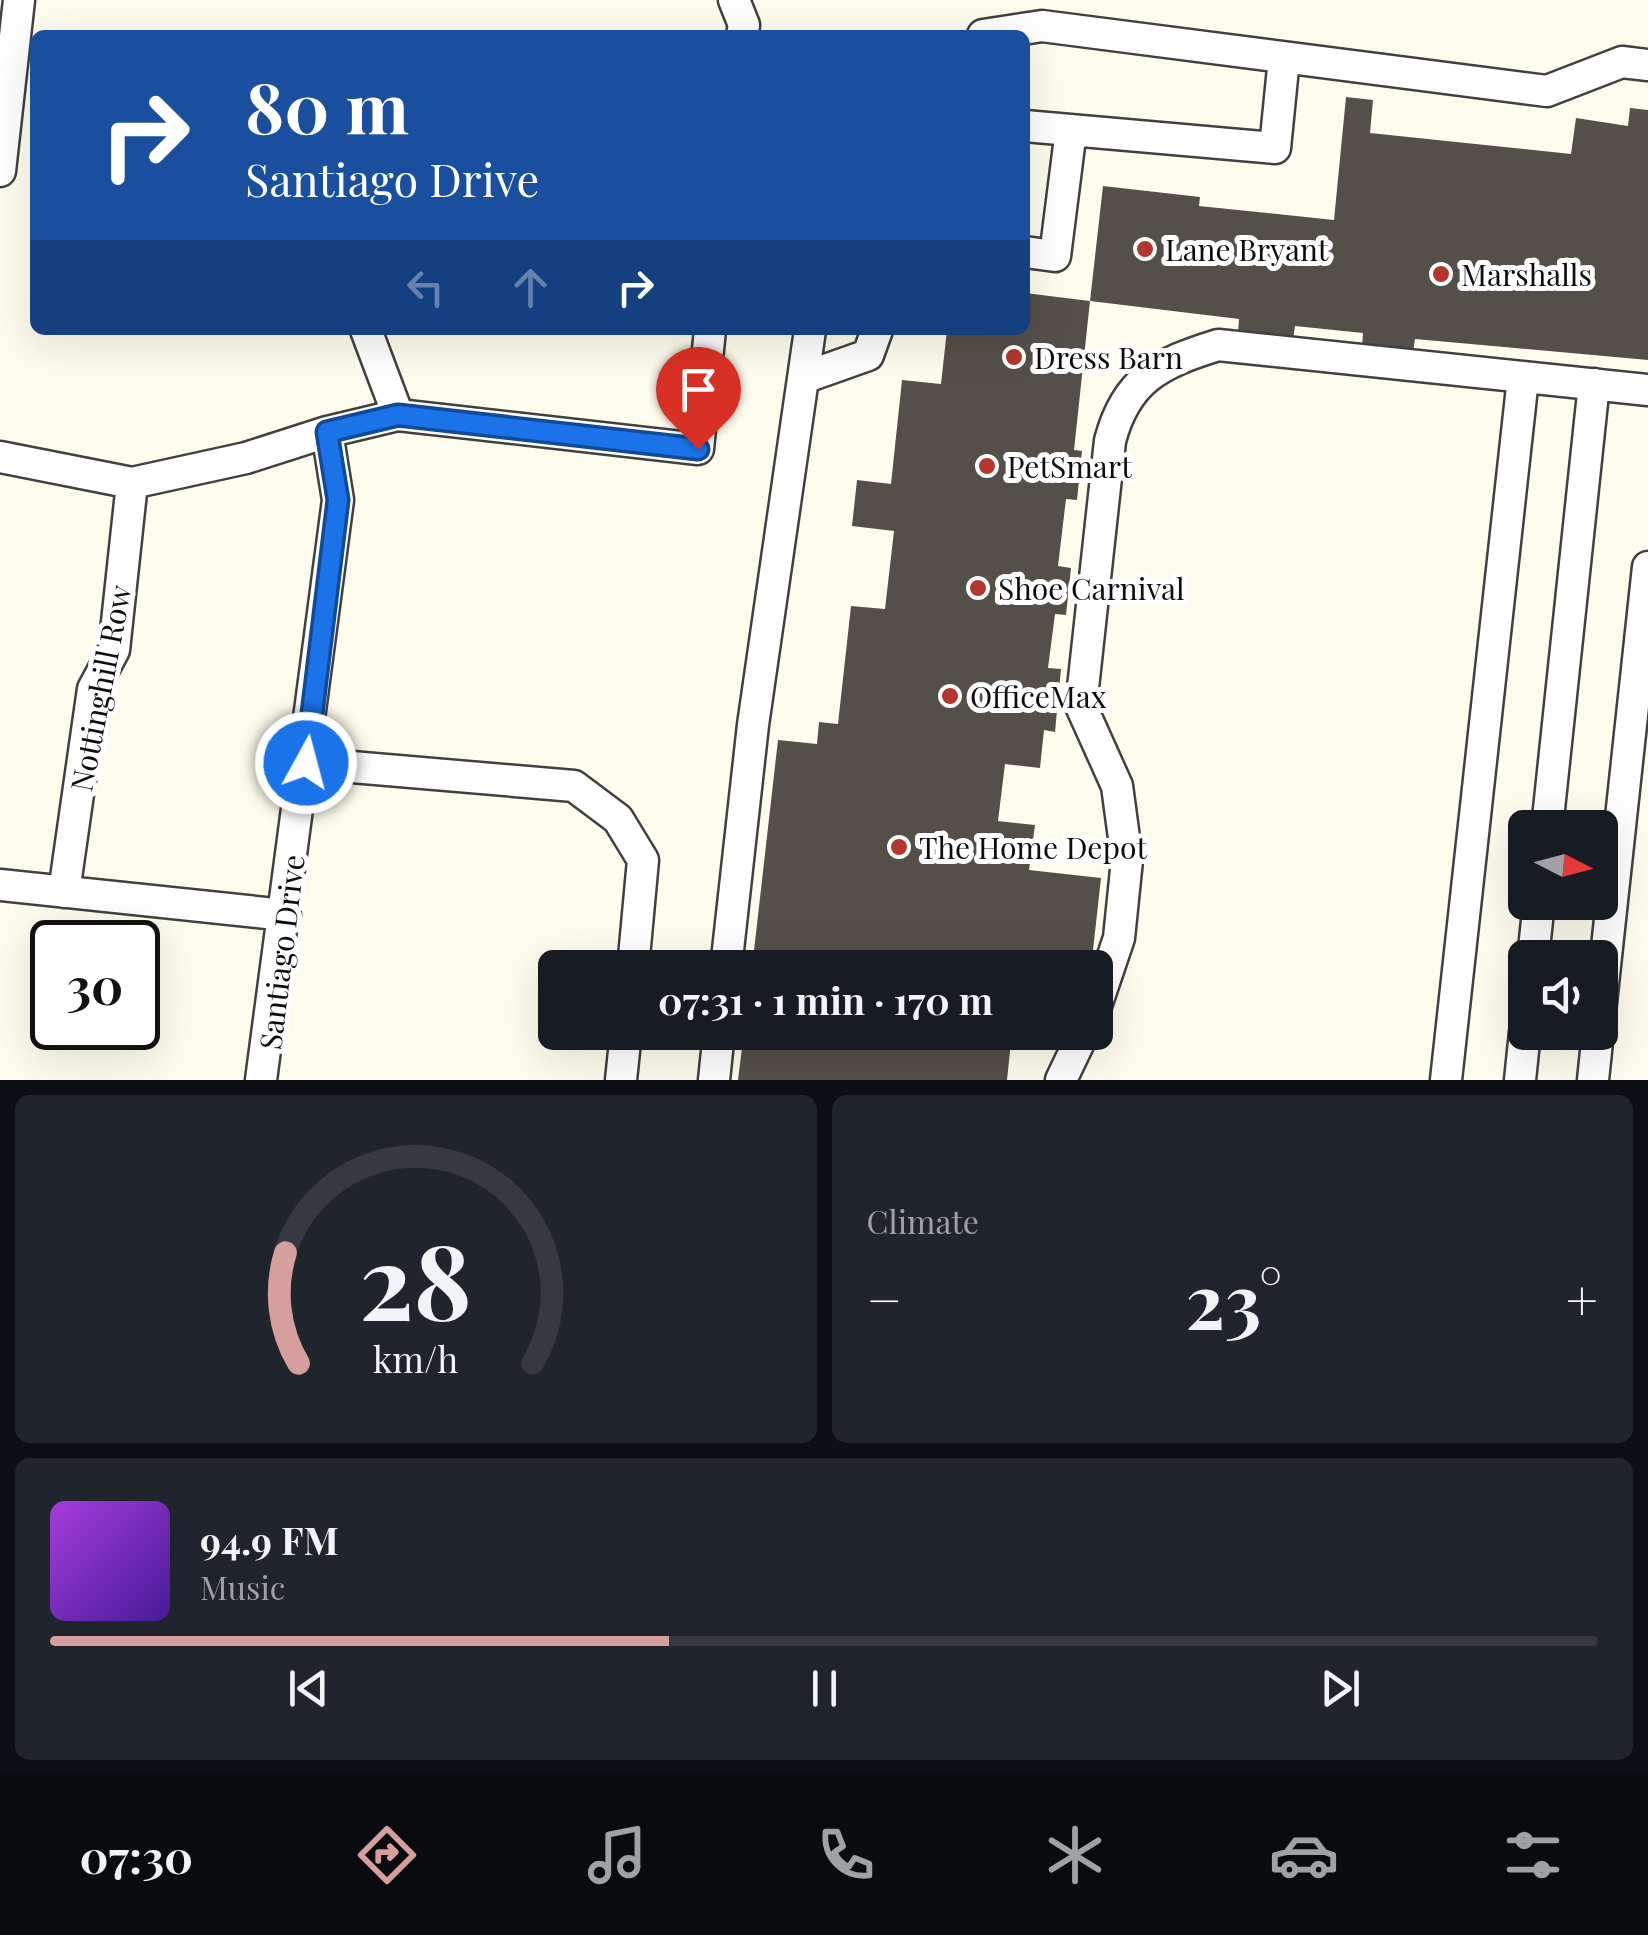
<!DOCTYPE html>
<meta charset="utf-8">
<style>
:root{--surface:#171b24;--page:#20242c;--text:#f1f3f6;--muted:#9ea1a6;--line:#363941;--accent:#d69e9c}
body{margin:0;font-family:"Playfair Display",serif;background:var(--page);color:var(--text);height:100vh;display:flex;flex-direction:column;font-size:38px;white-space:nowrap}
*{box-sizing:border-box;margin:0}
p{font-size:32px;color:var(--muted)}
.icon{flex:none;width:55px;height:55px;fill:none;stroke:currentColor;stroke-width:2;stroke-linecap:round;stroke-linejoin:round}
.map{position:relative;height:1080px;overflow:hidden}
.sheet{display:flex;flex-direction:column;gap:15px;padding:15px;background:#0d0f14;flex:1}
.sheet>*{flex:none}
.hud{position:absolute;left:30px;top:30px;width:1000px;height:305px;border-radius:15px;box-shadow:0 10px 40px #0002;background:#1a4fa0;color:#fff;overflow:hidden}
.needle{width:65px;rotate:96deg}
.buttons{position:absolute;left:1508px;top:810px;display:grid;gap:20px}
.buttons a{display:grid;place-items:center;width:110px;height:110px;border-radius:15px;background:var(--surface);box-shadow:0 10px 40px #0002;font-size:50px}
.speed{position:absolute;left:30px;top:920px;display:flex;gap:20px;font-size:50px;font-weight:700;text-align:center}
.speed>*{display:grid;place-content:center;width:130px;height:130px;border-radius:50%;background:var(--surface);box-shadow:0 10px 40px #0002;line-height:1}
.speed .limit{border:5px solid #111;border-radius:15px;background:#fff;color:#111}
.pin{position:absolute;display:grid;place-items:center;width:85px;height:85px;color:#fff;margin:-102px -42px;border-radius:50% 50% 50% 0;rotate:-45deg;box-shadow:0 0 10px #0007}
.pin .icon{rotate:45deg}
.me{position:absolute;width:110px;margin:-55px;rotate:7deg;stroke-linejoin:round;filter:drop-shadow(0 0 8px #0008)}
.turn{display:flex;align-items:center;gap:35px;height:210px;padding:0 50px;font-size:45px}
.turn .icon{width:130px;height:130px;stroke-width:2.5}
.turn b{display:block;font-size:70px;line-height:85px}
.lanes{display:flex;align-items:center;height:95px;padding:0 50px;background:#0003;justify-content:center;gap:50px;direction:ltr}
.lanes .off{opacity:.35}
.big{font-size:75px;font-weight:700;line-height:1.1}
.sheet .card{flex:1;display:flex;flex-direction:column;justify-content:center;gap:15px;min-width:0;padding:0 35px;border-radius:15px;background:var(--page)}
.sheet .dial{align-items:center;gap:0}
.dial svg{height:260px;overflow:visible;fill:none;stroke:var(--line);stroke-width:7;stroke-linecap:round;text-anchor:middle}
.dial text{fill:var(--text);stroke:none}
.song{display:flex;align-items:center;gap:30px}
.cover{width:120px;height:120px;border-radius:15px;background:linear-gradient(135deg,hsl(280 70% 55%),hsl(260 70% 35%))}
.played{height:10px;border-radius:5px;background:linear-gradient(90deg,var(--accent) 40%,var(--line) 40%)}
.keys{display:flex;justify-content:space-around;direction:ltr}
.heat{display:flex;justify-content:space-between;align-items:center;font-size:55px;direction:ltr}
.sheet .tiles{flex:1;display:grid;gap:15px;grid-template-columns:1fr 1fr}
.card:last-child{grid-column:span 2}
.trip{position:absolute;left:538px;top:950px;width:575px;height:100px;border-radius:15px;background:var(--surface);box-shadow:0 10px 40px #0002;font-weight:700;line-height:100px;text-align:center}
.menu{display:flex;height:160px;justify-content:space-around;align-items:center;background:#090b0e;color:var(--muted)}
.menu .icon{width:70px;height:70px}
.menu .selected{color:var(--accent)}
.menu b{font-size:45px;color:var(--text)}
.map>svg:first-child{display:block}
.building{fill:#554f4a}
.lines{fill:none;stroke-linecap:round;stroke-linejoin:round}
.minor-casing{stroke:#404040;stroke-width:35}
.minor{stroke:#fff;stroke-width:30}
.route-casing{stroke:#114b97;stroke-width:25}
.route{stroke:#1a73e8;stroke-width:18}
.poi-dot{fill:#b4372d;stroke:#fff;stroke-width:4}
.labels{text-anchor:middle;dominant-baseline:central;stroke-width:10;stroke-linejoin:round;paint-order:stroke}
.poi-label{font-size:30px;fill:#0d0d0d;stroke:#fff;text-anchor:start}
.street-label{font-size:30px;fill:#0d0d0d;stroke:#fff}
</style>
<div class="map">
<svg width="1648" height="1080" viewBox="0 0 1648 1080">
<rect width="100%" height="100%" fill="#fefded"/>
<!-- building -->
<path class="building" d="M1346,97L1373,100L1370,133L1571,154L1576,118L1628,126L1630,108L1648,110V360L1415,339L1413,353L1362,348L1363,333L1295,326L1293,340L1238,333L1239,319L1090,301L1103,186L1200,197L1199,206L1334,220Z
M1025,293L1090,301L1074,450L1082,451L1077,500L1066,499L1058,566L1071,568L1066,615L1055,614L1048,668L1061,669L1055,732L1044,730L1040,768L1005,764L998,821L1035,825L1029,870L1101,878L1091,968H752L778,740L817,744L819,722L838,724L851,606L885,609L894,531L852,526L857,480L891,484L902,380L941,384L947,330H1025Z
M744,1032H1012L1007,1080H738Z"/>
<g class="lines">
<!-- minor casing -->
<g class="minor-casing">
<path id="minor" d="M734,0L744,25L742,35
M983,35L1042,26L1547,91L1622,62L1648,65
M1025,126L1275,148L1284,58
M0,171L19,0
M1025,252L1055,256L1071,130
M366,330L398,415L698,449L710,330
M803,378L868,355L877,330
M0,457L132,483L246,458L327,432
M305,763L574,786L618,819L643,860L633,968
M1547,828L1594,384
M0,885L285,915
M64,892L93,689L114,650L132,483
M1533,958L1539,902
M726,968L753,725L810,330
M1095,1009L1119,938L1127,860L1117,786L1081,706L1110,441C1126,379 1160,363 1218,345L1648,390
M1600,1012L1648,567
M261,1080L338,500L327,432L398,415
M621,1080L626,1032
M714,1080L719,1032
M1061,1080L1084,1032
M1446,1080L1523,378
M1520,1080L1525,1032
M1593,1080L1598,1032"/>
</g>
<!-- minor -->
<use href="#minor" class="minor"/>
</g>
<g class="lines">
<!-- route casing -->
<g class="route-casing">
<path id="route" d="M306,763L338,500L327,432L398,415L698,449"/>
</g>
<!-- route -->
<use href="#route" class="route"/>
</g>
<!-- markers -->
<g class="poi-dot">
<circle cx="1145" cy="249" r="10"/>
<circle cx="1441" cy="274" r="10"/>
<circle cx="1014" cy="357" r="10"/>
<circle cx="987" cy="466" r="10"/>
<circle cx="978" cy="588" r="10"/>
<circle cx="950" cy="696" r="10"/>
<circle cx="899" cy="847" r="10"/>
</g>
<g class="labels">
<!-- poi labels -->
<g class="poi-label">
<text x="1165" y="249">Lane Bryant</text>
<text x="1461" y="274">Marshalls</text>
<text x="1034" y="357">Dress Barn</text>
<text x="1007" y="466">PetSmart</text>
<text x="998" y="588">Shoe Carnival</text>
<text x="970" y="696">OfficeMax</text>
<text x="919" y="847">The Home Depot</text>
</g>
<!-- street labels -->
<g class="street-label">
<text transform="translate(100 688) rotate(-79)">Nottinghill Row</text>
<text transform="translate(281 952) rotate(-83)">Santiago Drive</text>
</g>
</g>
</svg>
<div class="buttons">
<a><svg class="needle" viewBox="-14 -14 28 28"><path d="M0-13l5 13h-10z" fill="#e53935"/><path d="M0 13l5-13h-10z" fill="#9ea1a6"/></svg></a>
<a><svg class="icon" aria-label="sound" viewBox="0 0 24 24"><path d="M4 9h4l5-4v14l-5-4H4zM17 9q2 3 0 6"/></svg></a>
</div>
<div class="speed"><div class="limit">30</div></div>
<div class="pin" style="left:698px;top:449px;background:#d93025"><svg class="icon" aria-label="arrive" viewBox="0 0 24 24"><path d="M6 21V4h12l-3 4 3 4H6"/></svg></div>
<svg class="me" style="left:306px;top:763px" viewBox="-20 -20 40 40"><circle r="17" fill="#1a73e8" stroke="#fff" stroke-width="3"/><path d="M0-11L8 9 0 5-8 9z" fill="#fff"/></svg>
<div class="trip">07:31 · 1 min · 170 m</div>
<div class="hud">
<div class="turn"><svg class="icon" aria-label="right" viewBox="0 0 24 24"><path d="M7 20v-9h11M14 6l5 5-5 5"/></svg><div><b>80 m</b>Santiago Drive</div></div>
<div class="lanes"><svg class="icon off" aria-label="left" viewBox="0 0 24 24"><path d="M17 20v-9H6M10 6l-5 5 5 5"/></svg><svg class="icon off" aria-label="ahead" viewBox="0 0 24 24"><path d="M12 20V5M6 11l6-6 6 6"/></svg><svg class="icon" aria-label="right" viewBox="0 0 24 24"><path d="M7 20v-9h11M14 6l5 5-5 5"/></svg></div>
</div>
</div>
<section class="sheet">
<div class="tiles">
<div class="card dial"><svg viewBox="0 0 100 80">
<path d="M14 69A42 42 0 1 1 86 69"/>
<path d="M14 69A42 42 0 0 1 10 35" stroke="#d69e9c"/>
<text x="50" y="56" font-size="32" font-weight="700">28</text>
<text x="50" y="72" font-size="11">km/h</text>
</svg></div>
<div class="card"><p>Climate</p>
<div class="heat"><a>−</a><b class="big">23°</b><a>+</a></div>
</div>
<div class="card">
<div class="song"><i class="cover"></i><div><b>94.9 FM</b><p>Music</p></div></div>
<div class="played"></div>
<div class="keys"><svg class="icon" aria-label="previous" viewBox="0 0 24 24"><path d="M18 5L8 12l10 7zM5 5v14"/></svg><svg class="icon" aria-label="pause" viewBox="0 0 24 24"><path d="M8 5v14M16 5v14"/></svg><svg class="icon" aria-label="next" viewBox="0 0 24 24"><path d="M6 5l10 7-10 7zM19 5v14"/></svg></div>
</div>
</div>
</section>
<nav class="menu">
<b>07:30</b>
<svg class="icon selected" aria-label="directions" viewBox="0 0 24 24"><path d="M12 3l9 9-9 9-9-9zM9 14v-3h6M13 9l2 2-2 2"/></svg>
<svg class="icon" aria-label="music" viewBox="0 0 24 24"><path d="M9 18V5l10-2v13"/><circle cx="6" cy="18" r="3"/><circle cx="16" cy="16" r="3"/></svg>
<svg class="icon" aria-label="phone" viewBox="0 0 24 24"><path d="M5 4h4l2 5-3 2q2 4 5 5l2-3 5 2v4C11 20 4 13 5 4z"/></svg>
<svg class="icon" aria-label="climate" viewBox="0 0 24 24"><path d="M12 3v18M4 7l16 10M4 17L20 7"/></svg>
<svg class="icon" aria-label="car" viewBox="0 0 24 24"><path d="M5 17H2v-5l4-1 3-4h7l3 4 3 1v5h-3M9 17h6M6 11h13"/><circle cx="7" cy="17" r="2"/><circle cx="17" cy="17" r="2"/></svg>
<svg class="icon" aria-label="filters" viewBox="0 0 24 24"><path d="M4 7h16M4 17h16"/><circle cx="9" cy="7" r="2"/><circle cx="15" cy="17" r="2"/></svg>
</nav>
